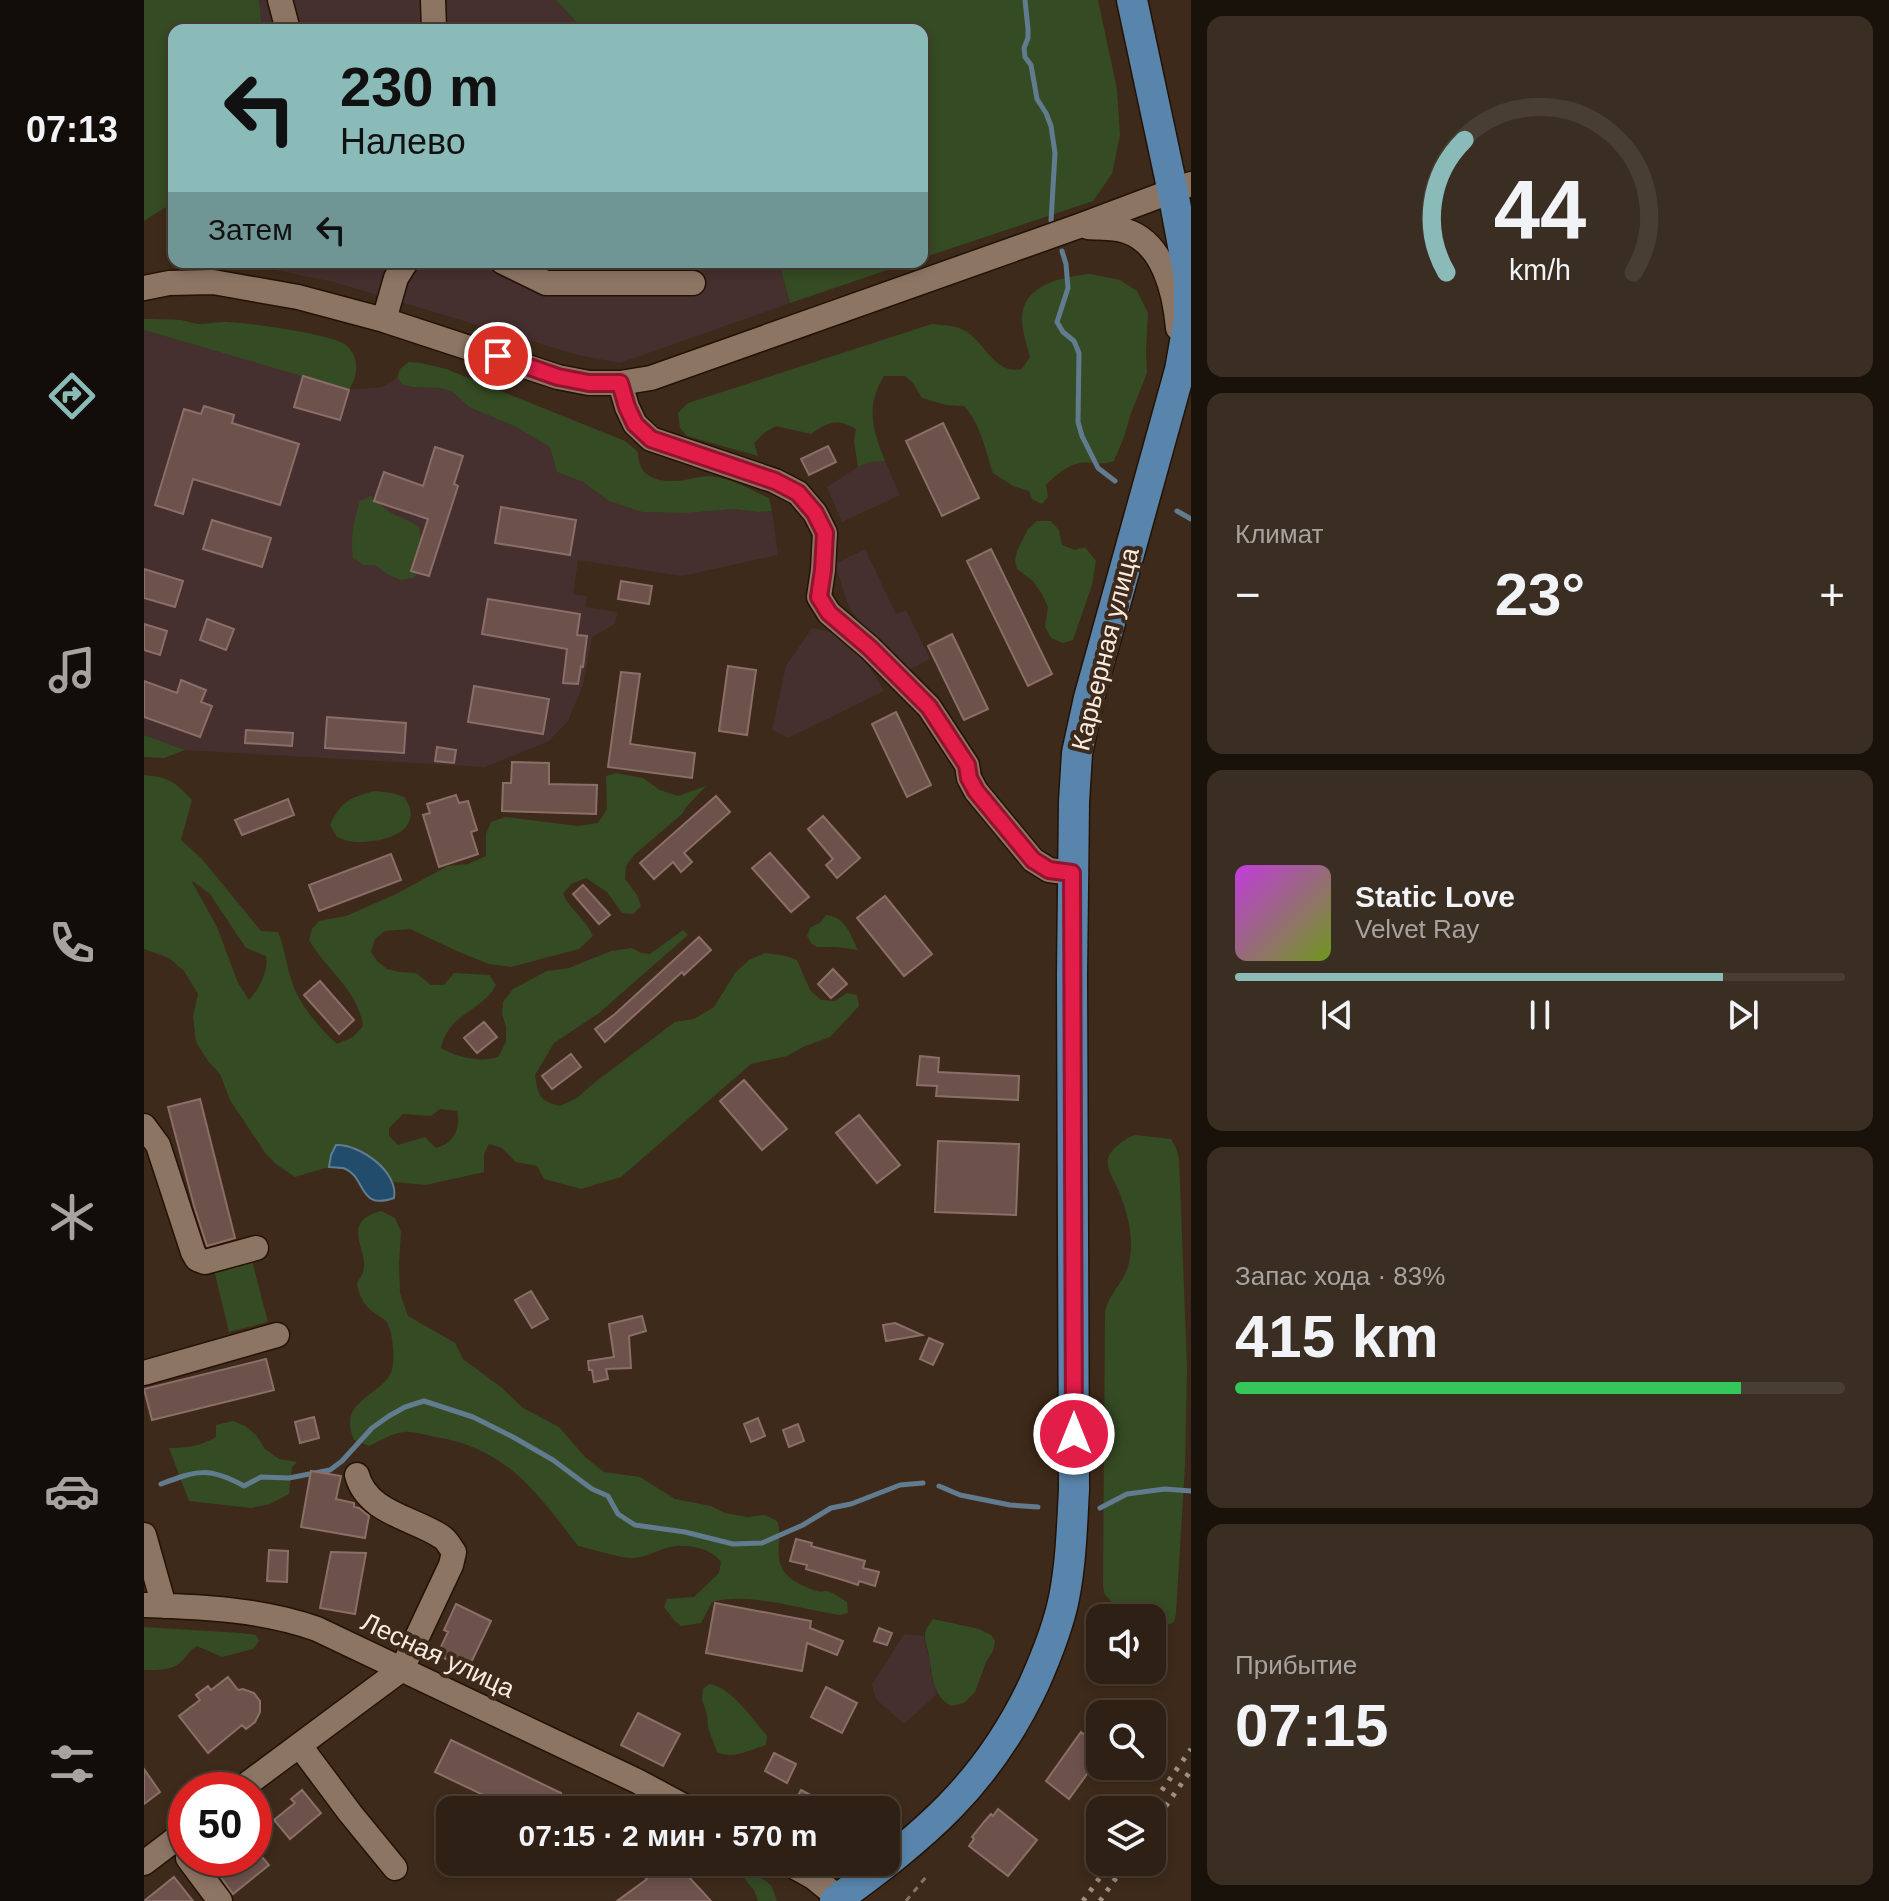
<!DOCTYPE html>
<html lang="ru">
<meta charset="utf-8">
<style>
:root{--surface:#2e2014;--page:#3a2d22;--text:#f1f3f6;--muted:#a7a3a0;--line:#493e34;--accent:#8bbbb9}
body{margin:0;font-family:Helvetica,sans-serif;background:var(--page);color:var(--text);height:100vh;display:flex;flex-direction:column;font-size:30px;white-space:nowrap}
*{box-sizing:border-box;margin:0}
p{font-size:26px;color:var(--muted)}
.icon{flex:none;width:44px;height:44px;fill:none;stroke:currentColor;stroke-width:2;stroke-linecap:round;stroke-linejoin:round}
.map{position:relative;flex:1;overflow:hidden}
.sheet{display:flex;flex-direction:column;gap:16px;padding:16px;background:#19120b;width:698px}
.sheet>*{flex:none}
.guide{position:absolute;left:24px;top:24px;width:760px;height:244px;border-radius:16px;box-shadow:0 4px 12px #0003,0 0 0 2px var(--line);background:#8bbbb9;color:#111;overflow:hidden}
.tools{position:absolute;left:942px;top:1604px;display:grid;gap:16px}
.tools a{display:grid;place-items:center;width:80px;height:80px;border-radius:16px;background:var(--surface);box-shadow:0 4px 12px #0003,0 0 0 2px var(--line);font-size:40px}
.speed{position:absolute;left:24px;top:1772px;display:flex;gap:16px;font-size:40px;font-weight:700;text-align:center}
.speed>*{display:grid;place-content:center;width:104px;height:104px;border-radius:50%;background:var(--surface);box-shadow:0 4px 12px #0003,0 0 0 2px var(--line);line-height:1}
.speed .limit{border:12px solid #d22;background:#fff;color:#111}
.pin{position:absolute;display:grid;place-items:center;width:68px;height:68px;color:#fff;margin:-34px;border:4px solid #fff;border-radius:50%;box-shadow:0 2px 8px #0007}
.me{position:absolute;width:88px;margin:-44px;rotate:0deg;stroke-linejoin:round;filter:drop-shadow(0 0 6px #0008)}
.turn{display:flex;align-items:center;gap:28px;height:168px;padding:0 40px;font-size:36px}
.turn .icon{width:104px;height:104px;stroke-width:2.5}
.turn b{display:block;font-size:56px;line-height:68px}
.then{display:flex;align-items:center;height:76px;padding:0 40px;background:#0003;gap:16px;font-size:30px}
.big{font-size:60px;font-weight:700;line-height:1.1}
.sheet .card{flex:1;display:flex;flex-direction:column;justify-content:center;gap:12px;min-width:0;padding:0 28px;border-radius:16px;background:var(--page)}
.sheet .dial{align-items:center;gap:0}
.dial svg{height:208px;overflow:visible;fill:none;stroke:var(--line);stroke-width:7;stroke-linecap:round;text-anchor:middle}
.dial text{fill:var(--text);stroke:none}
.song{display:flex;align-items:center;gap:24px}
.cover{width:96px;height:96px;border-radius:12px;background:linear-gradient(135deg,hsl(290 70% 55%),hsl(80 70% 35%))}
.played{height:8px;border-radius:4px;background:linear-gradient(90deg,var(--accent) 80%,var(--line) 80%)}
.keys{display:flex;justify-content:space-around;direction:ltr}
.heat{display:flex;justify-content:space-between;align-items:center;font-size:44px;direction:ltr}
.charge{height:12px;border-radius:6px;background:linear-gradient(90deg,#34c759 83%,var(--line) 0)}
.trip{position:absolute;left:292px;top:1796px;width:464px;height:80px;border-radius:16px;background:var(--surface);box-shadow:0 4px 12px #0003,0 0 0 2px var(--line);font-weight:700;line-height:80px;text-align:center}
main{display:flex;flex:1;min-height:0}
.tabs{display:flex;flex-direction:column;width:144px;justify-content:space-around;align-items:center;background:#120d08;color:var(--muted)}
.tabs .icon{width:56px;height:56px}
.tabs .current{color:var(--accent)}
.tabs b{font-size:36px;color:var(--text)}
.map>svg:first-child{display:block}
.industrial{fill:#45302f}
.green{fill:#354b23;fill-rule:evenodd}
.water{fill:#214c6c;stroke:#627c8f;stroke-width:2}
.lines{fill:none;stroke-linecap:round;stroke-linejoin:round}
.stream{stroke:#627c8f;stroke-width:5}
.building{fill:#6d514b;stroke:#8c6e68;stroke-width:2}
.minor-casing{stroke:#241204;stroke-width:27}
.major-casing{stroke:#241204;stroke-width:33}
.path{stroke:#857466;stroke-width:3;stroke-dasharray:6 6;stroke-linecap:butt}
.minor{stroke:#8d7564;stroke-width:24}
.major{stroke:#5985ac;stroke-width:30}
.rail{stroke:#9f8e81;stroke-width:5;stroke-dasharray:4 8;stroke-linecap:butt}
.route-casing{stroke:#92132f;stroke-width:20}
.route{stroke:#e11d48;stroke-width:14}
.labels{text-anchor:middle;dominant-baseline:central;stroke-width:8;stroke-linejoin:round;paint-order:stroke}
.street-label{font-size:26px;fill:#f9ebe1;stroke:#3e2a1a}
</style>
<main>
<nav class="tabs">
<b>07:13</b>
<svg class="icon current" aria-label="directions" viewBox="0 0 24 24"><path d="M12 3l9 9-9 9-9-9zM9 14v-3h6M13 9l2 2-2 2"/></svg>
<svg class="icon" aria-label="music" viewBox="0 0 24 24"><path d="M9 18V5l10-2v13"/><circle cx="6" cy="18" r="3"/><circle cx="16" cy="16" r="3"/></svg>
<svg class="icon" aria-label="phone" viewBox="0 0 24 24"><path d="M5 4h4l2 5-3 2q2 4 5 5l2-3 5 2v4C11 20 4 13 5 4z"/></svg>
<svg class="icon" aria-label="climate" viewBox="0 0 24 24"><path d="M12 3v18M4 7l16 10M4 17L20 7"/></svg>
<svg class="icon" aria-label="car" viewBox="0 0 24 24"><path d="M5 17H2v-5l4-1 3-4h7l3 4 3 1v5h-3M9 17h6M6 11h13"/><circle cx="7" cy="17" r="2"/><circle cx="17" cy="17" r="2"/></svg>
<svg class="icon" aria-label="filters" viewBox="0 0 24 24"><path d="M4 7h16M4 17h16"/><circle cx="9" cy="7" r="2"/><circle cx="15" cy="17" r="2"/></svg>
</nav>
<div class="map">
<svg width="1047" height="1901" viewBox="0 0 1047 1901">
<rect width="100%" height="100%" fill="#3e2a1a"/>
<!-- industrial -->
<path class="industrial" d="M115,0H412L440,30H118Z
M92,262H635L646,303L476,363L434,355L190,282Z
M0,330L205,390L238,387L253,378L259,385L268,387L296,388L309,392L325,407L372,427L407,447L413,472L439,482L465,501L498,512L543,513L590,509L614,512L628,511L634,555L538,576L434,560L429,594L443,596L441,607L473,612L471,624L448,637L439,685L424,721L405,741L341,767L41,750L0,735Z
M741,461L756,495L698,522L683,487L714,467L726,462Z
M721,549L752,614L762,610L786,659L762,671L737,646L705,608L691,564Z
M668,628L687,632L720,659L740,691L644,738L628,730L642,666Z
M760,1634L780,1636L781,1645L786,1660V1671L793,1694L760,1724L732,1699L728,1684Z"/>
<!-- green -->
<path class="green" d="M0,0H115L118,30H30V202L0,221Z
M412,0H954L973,89L976,135L968,174L949,201L778,258V30H440Z
M635,262H767L646,303Z
M946,274L976,280L993,291L1004,313L1002,352L1003,373L987,413L980,437L970,461C958,466 948,461 936,463C923,465 911,476 902,485L904,497L898,504L888,499L885,491L869,486L849,473C841,449 837,425 820,406L802,405L778,398L769,383L761,376H740C721,406 729,431 741,461L726,462L714,467L710,441L712,429C693,418 684,422 667,434L632,426L620,433L610,443L614,456L543,436L536,428L534,413L544,403L788,324C796,325 807,325 815,328C840,336 848,376 878,369L886,357C883,345 878,331 878,319C878,284 919,277 946,274Z
M0,319C12,319 25,319 37,320C43,321 50,324 56,324C64,324 72,322 81,322C101,322 188,334 202,345C216,357 214,376 205,390L0,330Z
M265,362L277,363L302,369L481,441L494,452C494,476 511,482 533,481C546,480 559,474 572,477C590,480 609,491 625,498L628,511L614,512L590,509L543,513L498,512L465,501L439,482L413,472L406,447L372,427L325,407L309,392L296,388L268,387L259,385L253,378L256,369Z
M227,496L230,501L235,502C243,515 263,518 275,527L278,541V566L270,578L257,580L243,574L231,565H220L209,558C206,540 210,518 216,501Z
M893,521H907L915,530L918,545L931,550L941,547L952,561L948,585L929,640L919,643L907,638L901,627L904,607L898,594L889,581L873,569L871,561L873,551L884,529Z
M0,735L41,750L20,758L0,757Z
M472,773L499,778L516,790L534,796L562,786L543,806L538,814L490,855L482,866L481,879L493,895L497,906L489,914L478,913L463,892L442,878L427,884L419,894C428,912 440,917 449,936L435,949L367,967L345,964L315,952L266,929L241,931L231,939L227,952L233,961L243,969L255,972L272,973L287,985H300L310,973L345,975L352,985C337,1013 305,1012 297,1048C312,1057 337,1063 354,1057L362,1042V1027L358,1014L359,1002L369,989L403,971L425,968L467,951L488,948L497,953L506,954L539,930L544,935L455,1013L410,1043L391,1075C394,1095 395,1101 416,1106L433,1098L450,1083L531,1022L550,1019L570,1007L591,973L605,960L621,953L642,956L653,960L666,990L677,1000L691,1001L703,993L713,995L715,1006L686,1037L659,1047L643,1056L607,1064L477,1177L437,1189L400,1179L393,1166L372,1162L358,1148L345,1144L340,1154V1172L282,1185L250,1182L244,1177L187,1155L185,1167L151,1177L132,1164L122,1154L86,1100L76,1074L64,1061L52,1042L49,1016L54,994L40,971L25,958L0,949V775C25,777 31,782 48,800L37,840L58,859L117,931L134,932C141,948 142,965 148,982C155,1004 176,1029 193,1044L209,1037L219,1026C214,990 183,971 165,940L168,929L175,921L202,916L252,894L304,866L324,864L342,856V834L347,822L361,817L434,826L454,823L463,809L462,776ZM47,880L66,894L102,948L122,956C125,971 115,989 105,1000L94,983L73,927ZM296,1109L313,1111C317,1129 310,1143 292,1148L281,1137L254,1145L245,1136V1128L259,1114L287,1116Z
M231,791L248,793L260,797C261,797 266,808 266,808C272,837 232,842 212,842C205,842 199,839 193,837L186,825C197,801 207,797 231,791Z
M682,915C702,917 706,934 714,950L692,947H673L668,944L663,936L666,928L677,922Z
M991,1135L1027,1139L1032,1148L1035,1158L1043,1368L1041,1466L1032,1613L1030,1622C1023,1626 1016,1627 1008,1623V1618C997,1618 971,1606 964,1598C959,1593 960,1591 959,1585L961,1314C963,1295 981,1282 985,1263C991,1238 983,1211 974,1189C970,1180 962,1169 964,1159C965,1150 983,1137 991,1135Z
M237,1211L251,1218L257,1232L255,1263L256,1293L264,1316L311,1343L319,1359L358,1388L379,1408L415,1427L441,1457L460,1472L496,1477L531,1499L567,1506L581,1513L603,1517L621,1515L633,1521C639,1536 631,1551 637,1566C641,1578 661,1588 673,1591C683,1593 676,1589 686,1592C692,1594 698,1599 703,1602L704,1613L696,1615C660,1610 603,1591 568,1602L557,1623L537,1626L530,1620L520,1607L523,1599L550,1597L575,1573L577,1562C568,1548 542,1543 526,1547C514,1550 503,1557 490,1558C478,1559 448,1549 434,1546C393,1493 363,1448 291,1437C281,1435 269,1431 260,1432C248,1433 236,1441 225,1446L210,1440C192,1399 239,1397 248,1370C251,1359 249,1330 242,1321C239,1318 235,1316 232,1314C220,1306 215,1297 213,1283C215,1279 218,1276 219,1272C226,1250 194,1223 237,1211Z
M108,1261L124,1322L85,1332L70,1270Z
M89,1421L101,1426L112,1435L121,1449L135,1459L153,1462L148,1467L145,1494L126,1504L107,1508L45,1501L25,1448C42,1448 57,1446 72,1437V1425Z
M789,1619L835,1629L847,1635L851,1641L849,1651L842,1662L831,1692L820,1703L807,1706C790,1696 788,1679 786,1661C784,1643 774,1637 789,1619Z
M0,1627L97,1633L112,1635L115,1641L109,1649L78,1657L53,1646C46,1650 44,1654 39,1660C30,1671 13,1670 0,1670Z
M565,1684C586,1686 609,1719 623,1736L622,1745C605,1750 590,1760 573,1752L564,1728L563,1714L558,1700L559,1689Z
M590,1862H596L627,1885L633,1901H614L610,1890L588,1864Z"/>
<!-- water -->
<path class="water" d="M192,1145C216,1144 255,1172 250,1198C213,1211 223,1176 199,1168C198,1168 186,1167 185,1167L187,1155Z"/>
<g class="lines">
<!-- stream -->
<path class="stream" d="M881,0L884,29V38L880,48L881,57L887,65L893,99L902,113L907,126L911,153L907,221
M918,251L922,264L924,288L913,322L919,332L930,341L935,353L934,422L938,436L954,468L971,481
M1033,511L1047,519
M17,1484C54,1470 65,1467 100,1486L117,1477L145,1478L186,1470L198,1461L228,1428L245,1416L261,1407L280,1401L329,1417L369,1437L409,1460L448,1489L464,1496L474,1514L491,1525L541,1532L589,1544L618,1543L659,1525L687,1508L707,1504L756,1485L779,1483
M795,1486L816,1495L866,1505L894,1507
M956,1508L983,1494L1021,1489L1047,1491"/>
</g>
<!-- building -->
<path class="building" d="M159,376L205,390L196,420L150,407Z
M60,406L90,415L88,423L155,444L136,505L49,479L39,514L11,505L40,409L57,414Z
M799,423L835,498L798,516L762,441Z
M684,446L692,462L665,475L657,459Z
M291,447L319,456L310,484L314,486L285,576L267,571L284,519L230,501L240,472L279,486Z
M357,507L432,520L426,555L351,543Z
M68,520L127,538L118,567L59,549Z
M847,549L908,674L884,686L823,561Z
M0,569L39,581L31,607L0,598Z
M477,581L508,586L505,604L474,599Z
M344,599L436,614L433,635L443,636L439,667L437,666L434,684L419,683L423,649L338,634Z
M63,619L90,629L82,650L56,640Z
M0,624L23,631L16,655L0,650Z
M808,634L844,709L820,720L784,646Z
M584,666L612,670L603,735L575,731Z
M477,672L496,674L486,744L551,753L548,778L464,767Z
M37,680L62,690L57,702L68,706L56,737L0,717V681L33,693Z
M330,686L405,699L399,734L324,722Z
M752,712L787,785L763,797L728,724Z
M183,717L262,723L260,753L181,748Z
M102,730L149,733L148,746L101,743Z
M293,747L312,750L310,763L291,761Z
M368,762L405,763V784L453,785L452,814L358,811L359,783H367Z
M312,795L315,803L324,801L333,830L327,832L334,854L295,867L279,815L286,813L283,804Z
M572,796L586,812L540,853L548,862L537,872L529,862L510,879L496,863Z
M144,799L150,815L98,835L91,820Z
M679,816L716,858L693,878L682,865L689,859L664,829Z
M626,853L665,897L647,912L608,868Z
M247,854L257,880L175,911L165,885Z
M439,885L466,915L455,924L429,894Z
M741,896L788,954L760,976L713,918Z
M555,937L567,950L540,975L538,972L461,1042L451,1029L471,1014Z
M689,969L703,984L687,998L674,984Z
M176,981L210,1020L195,1034L160,995Z
M340,1022L353,1037L333,1053L320,1038Z
M427,1054L437,1067L408,1089L398,1076Z
M776,1056L795,1058L794,1072L875,1076L874,1100L792,1096L793,1086L773,1085Z
M600,1080L643,1129L618,1150L576,1101Z
M56,1099L91,1238L63,1246L50,1206L24,1107Z
M715,1115L756,1165L733,1183L692,1133Z
M794,1141L875,1144L872,1215L791,1212Z
M387,1291L404,1319L388,1328L371,1300Z
M498,1316L502,1331L485,1336L487,1368L462,1369L464,1379L450,1382L448,1370H445L444,1361L470,1357L465,1324Z
M751,1323L778,1335L742,1341L739,1325Z
M785,1338L799,1344L789,1365L776,1359Z
M122,1359L130,1390L8,1420L0,1389Z
M170,1417L175,1438L156,1443L151,1422Z
M614,1418L621,1436L607,1442L600,1424Z
M654,1424L660,1441L645,1447L639,1430Z
M167,1471L197,1476L192,1499L210,1503V1507L215,1508L225,1516L221,1538L157,1527Z
M652,1539L668,1543L667,1546L721,1561L719,1568L735,1572L731,1586L715,1581L714,1585L699,1580L662,1569L663,1565L646,1561Z
M125,1550L144,1551L143,1582L123,1581Z
M187,1552L222,1553L211,1614L176,1608Z
M571,1603L667,1621L666,1628L699,1641L693,1655L663,1643L658,1671L562,1653Z
M312,1604L347,1621L324,1669L293,1655L304,1632L300,1630Z
M735,1628L748,1633L743,1645L730,1641Z
M84,1677L94,1690L99,1689L110,1693L116,1701V1712L111,1722L102,1729L98,1725L64,1753L35,1716L56,1700L52,1695L64,1686L67,1690Z
M682,1687L713,1703L698,1733L667,1717Z
M494,1713L536,1734L519,1766L477,1745Z
M937,1732L956,1746V1756L925,1799L902,1781Z
M307,1740L417,1793L409,1810H371L291,1772Z
M630,1753L652,1764L643,1783L621,1771Z
M0,1769L16,1792L0,1804Z
M158,1790L177,1813L146,1839L130,1820L151,1803L147,1799Z
M657,1790L695,1810H646Z
M854,1809L893,1840L864,1876L825,1846L830,1839L828,1837L840,1822L847,1814L849,1816Z
M63,1858H119L125,1865L89,1894Z
M487,1862H531L567,1901H473L503,1879Z
M30,1877L49,1901H0Z"/>
<g class="lines">
<!-- minor casing -->
<g class="minor-casing">
<path id="minor" d="M136,0L144,30
M289,0L290,30
M944,227C956,228 970,227 982,231C1020,243 1031,294 1034,328
M359,262L402,283H549
M0,288L25,283L69,282L154,297L240,320L414,377L445,383H476L507,378L935,226L1047,184
M240,320L252,278L262,262
M476,383L483,407L491,424L507,439L631,481L654,493L671,513L681,533L679,570L675,597L685,613L726,648L785,707L823,765L825,778L832,791L889,860L905,870L928,873
M0,1126L14,1145L49,1252L53,1259L61,1262L112,1248
M0,1373L133,1335
M0,1535L20,1606
M0,1605C57,1607 118,1609 173,1629L493,1781L547,1810
M156,1746L206,1813L251,1868
M95,1790L258,1669L307,1565L310,1552C306,1547 303,1540 298,1537C270,1518 223,1513 213,1475
M44,1858L76,1901
M642,1862L669,1877L695,1898
M0,1863L42,1831"/>
</g>
<!-- major casing -->
<g class="major-casing">
<path id="major" d="M691,1901C780,1836 842,1786 890,1684C902,1657 914,1628 920,1598C927,1563 928,1526 930,1489L928,975L930,802L933,753L945,698L1036,370L1045,319V278L1029,192L988,0"/>
</g>
<!-- path -->
<path class="path" d="M762,1901L782,1877"/>
<!-- minor -->
<use href="#minor" class="minor"/>
<!-- major -->
<use href="#major" class="major"/>
<!-- rail -->
<path class="rail" d="M1004,1810L1047,1749
M1008,1826L1047,1770
M939,1901L967,1862
M956,1901L983,1862"/>
</g>
<g class="lines">
<!-- route casing -->
<g class="route-casing">
<path id="route" d="M354,356L414,377L445,383H476L483,407L491,424L507,439L631,481L654,493L671,513L681,533L679,570L675,597L685,613L726,648L785,707L823,765L825,778L832,791L889,860L905,870L928,873L930,1434"/>
</g>
<!-- route -->
<use href="#route" class="route"/>
</g>
<g class="labels">
<!-- street labels -->
<g class="street-label">
<text transform="translate(961 649) rotate(-76)">Карьерная улица</text>
<text transform="translate(294 1655) rotate(25)">Лесная улица</text>
</g>
</g>
</svg>
<div class="tools">
<a><svg class="icon" aria-label="sound" viewBox="0 0 24 24"><path d="M4 9h4l5-4v14l-5-4H4zM17 9q2 3 0 6"/></svg></a>
<a><svg class="icon" aria-label="search" viewBox="0 0 24 24"><circle cx="10" cy="10" r="6"/><path d="M15 15l6 6"/></svg></a>
<a><svg class="icon" aria-label="layers" viewBox="0 0 24 24"><path d="M12 4l9 5-9 5-9-5zM3 14l9 5 9-5"/></svg></a>
</div>
<div class="speed"><div class="limit">50</div></div>
<div class="pin" style="left:354px;top:356px;background:#d93025"><svg class="icon" aria-label="arrive" viewBox="0 0 24 24"><path d="M6 21V4h12l-3 4 3 4H6"/></svg></div>
<svg class="me" style="left:930px;top:1434px" viewBox="-20 -20 40 40"><circle r="17" fill="#e11d48" stroke="#fff" stroke-width="3"/><path d="M0-11L8 9 0 5-8 9z" fill="#fff"/></svg>
<div class="trip">07:15 · 2 мин · 570 m</div>
<div class="guide">
<div class="turn"><svg class="icon" aria-label="left" viewBox="0 0 24 24"><path d="M17 20v-9H6M10 6l-5 5 5 5"/></svg><div><b>230 m</b>Налево</div></div>
<div class="then">Затем<svg class="icon" aria-label="left" viewBox="0 0 24 24"><path d="M17 20v-9H6M10 6l-5 5 5 5"/></svg></div>
</div>
</div>
<section class="sheet">
<div class="card dial"><svg viewBox="0 0 100 80">
<path d="M14 69A42 42 0 1 1 86 69"/>
<path d="M14 69A42 42 0 0 1 21 18" stroke="#8bbbb9"/>
<text x="50" y="56" font-size="32" font-weight="700">44</text>
<text x="50" y="72" font-size="11">km/h</text>
</svg></div>
<div class="card"><p>Климат</p>
<div class="heat"><a>−</a><b class="big">23°</b><a>+</a></div>
</div>
<div class="card">
<div class="song"><i class="cover"></i><div><b>Static Love</b><p>Velvet Ray</p></div></div>
<div class="played"></div>
<div class="keys"><svg class="icon" aria-label="previous" viewBox="0 0 24 24"><path d="M18 5L8 12l10 7zM5 5v14"/></svg><svg class="icon" aria-label="pause" viewBox="0 0 24 24"><path d="M8 5v14M16 5v14"/></svg><svg class="icon" aria-label="next" viewBox="0 0 24 24"><path d="M6 5l10 7-10 7zM19 5v14"/></svg></div>
</div>
<div class="card"><p>Запас хода · 83%</p><b class="big">415 km</b><div class="charge"></div></div>
<div class="card"><p>Прибытие</p><b class="big">07:15</b></div>
</section>
</main>
